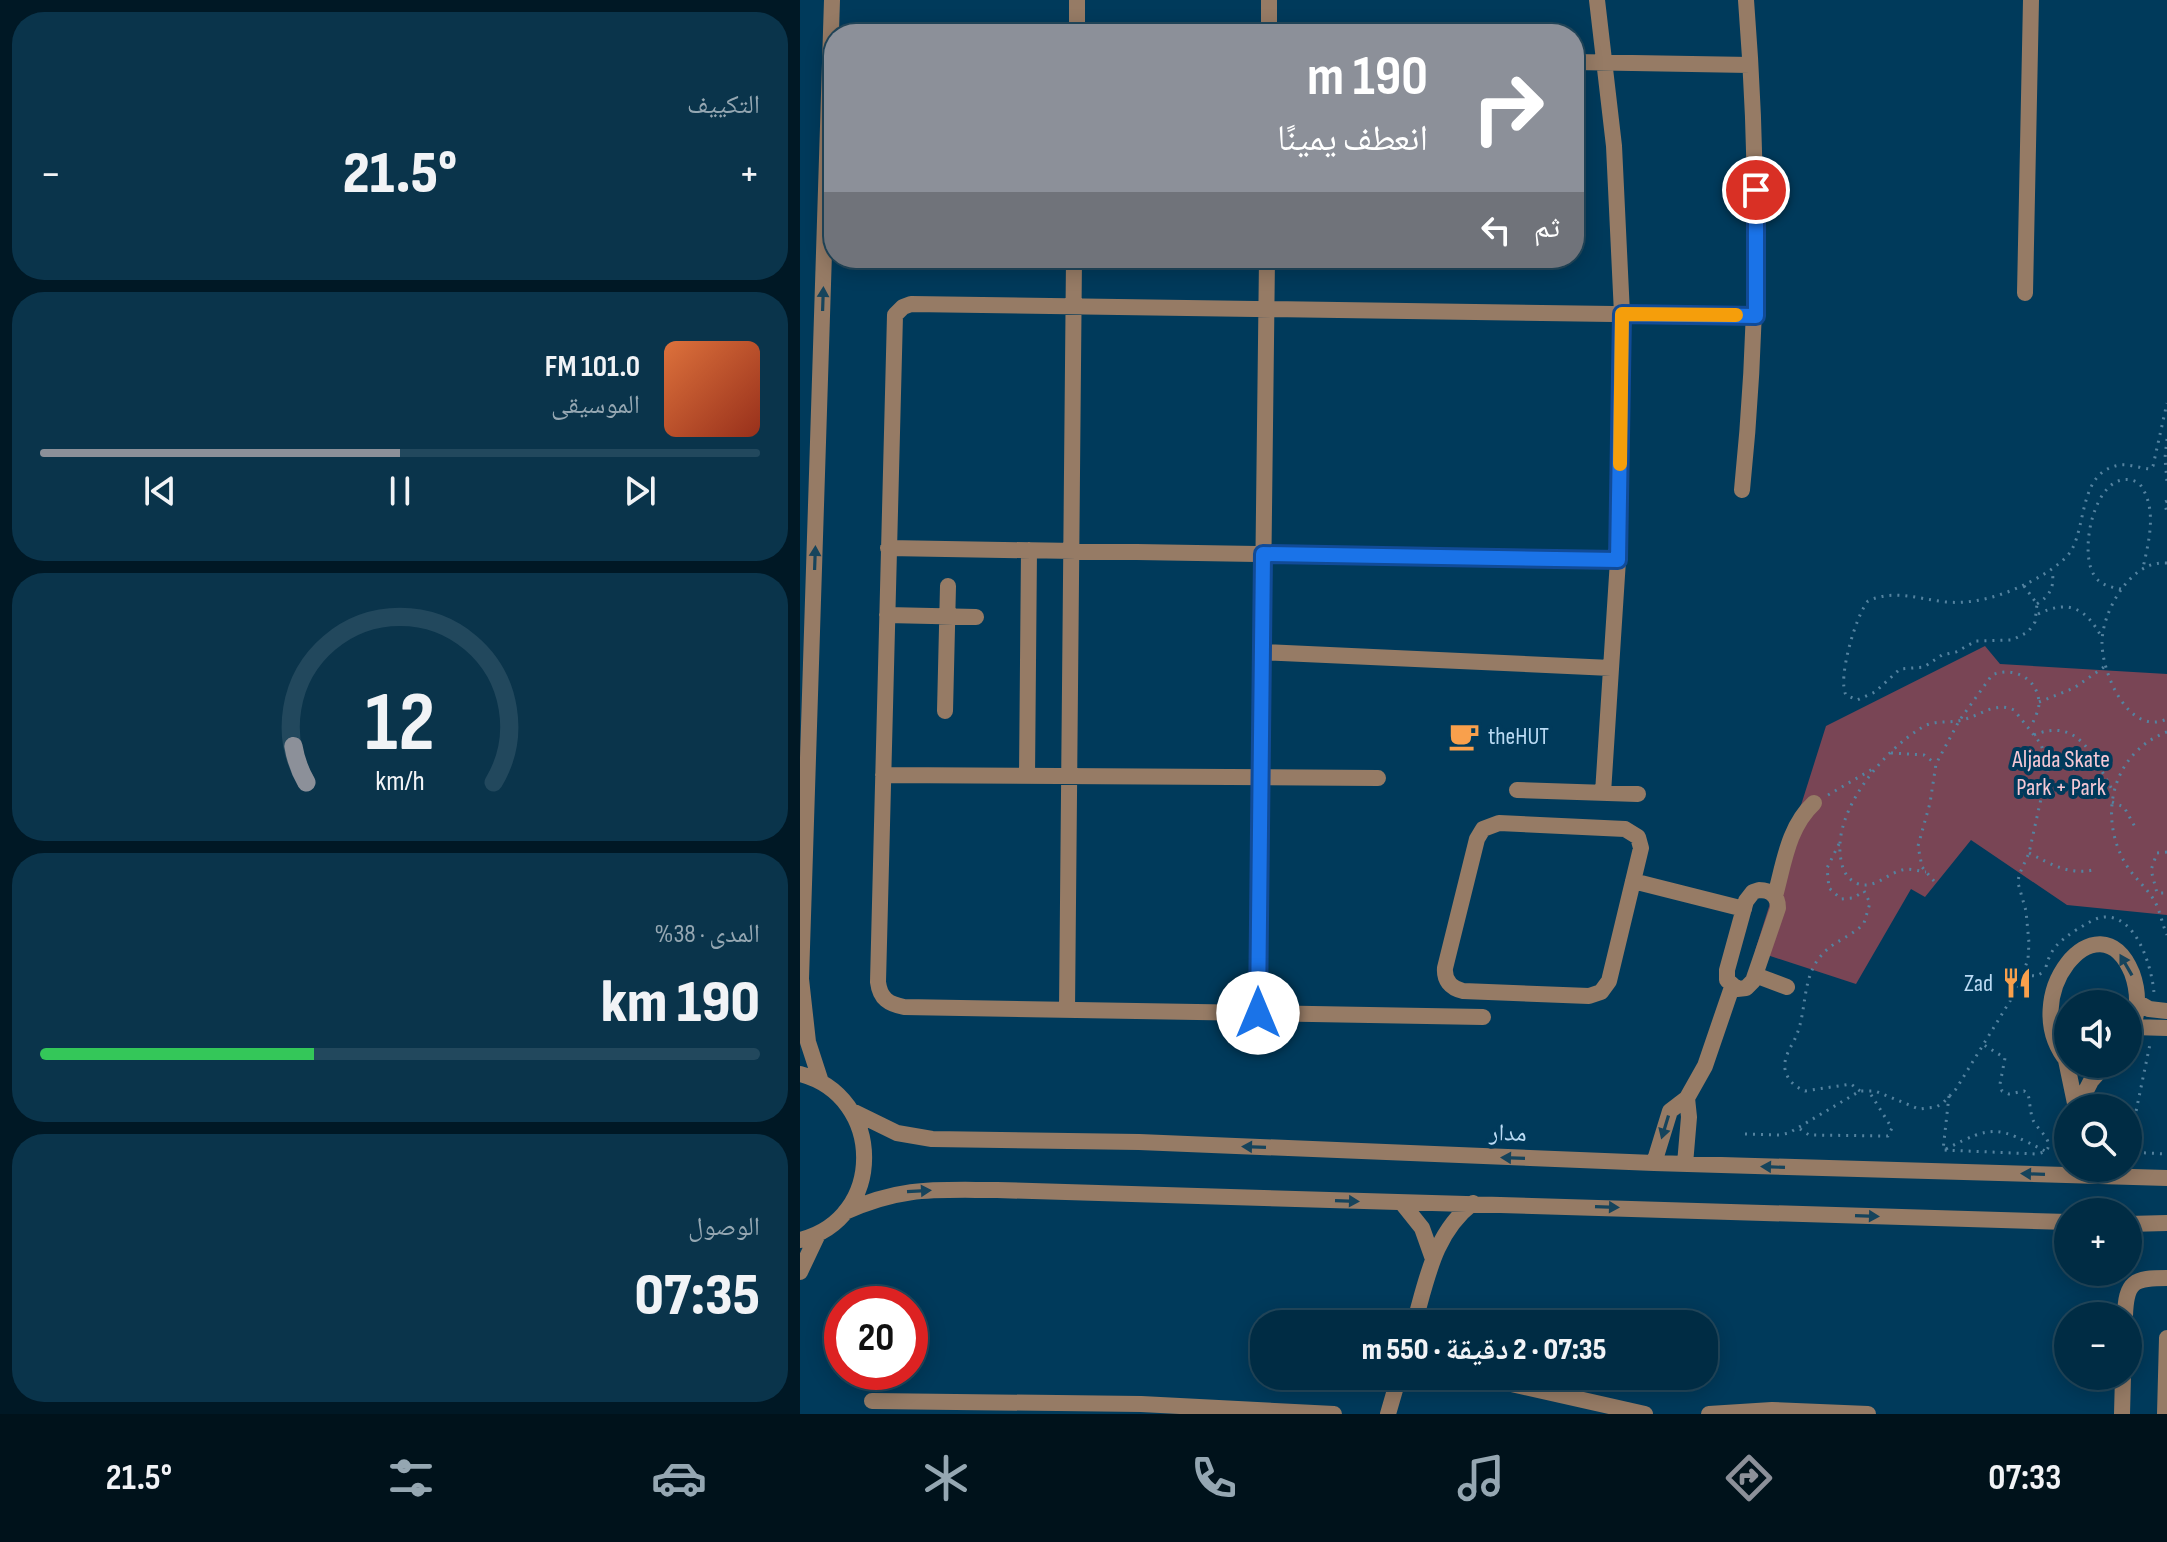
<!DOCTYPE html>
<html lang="ar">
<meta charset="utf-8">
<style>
:root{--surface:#002c44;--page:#0a344b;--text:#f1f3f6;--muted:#95a7b2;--line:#22485d;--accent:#8c9099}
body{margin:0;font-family:"Sofia Sans Condensed","Noto Naskh Arabic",sans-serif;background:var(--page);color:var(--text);direction:rtl;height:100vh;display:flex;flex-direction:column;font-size:30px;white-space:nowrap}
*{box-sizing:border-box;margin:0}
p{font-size:26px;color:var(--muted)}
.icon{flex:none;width:44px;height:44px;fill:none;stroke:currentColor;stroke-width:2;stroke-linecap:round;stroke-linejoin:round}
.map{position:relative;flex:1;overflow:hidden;direction:ltr}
.drawer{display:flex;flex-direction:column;gap:12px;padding:12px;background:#001825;width:800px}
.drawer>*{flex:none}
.banner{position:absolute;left:24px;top:24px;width:760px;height:244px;border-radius:32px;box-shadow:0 4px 20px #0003,0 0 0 2px var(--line);direction:rtl;background:#8c9099;color:#fff;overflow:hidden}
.tools{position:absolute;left:1254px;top:990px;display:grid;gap:16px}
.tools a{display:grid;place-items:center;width:88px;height:88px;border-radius:50%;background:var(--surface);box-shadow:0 4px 20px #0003,0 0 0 2px var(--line);font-size:40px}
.speed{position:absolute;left:24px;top:1286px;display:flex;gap:16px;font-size:40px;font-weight:700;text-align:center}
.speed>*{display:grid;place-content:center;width:104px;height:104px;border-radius:50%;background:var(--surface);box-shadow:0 4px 20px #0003,0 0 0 2px var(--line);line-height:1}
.speed .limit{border:12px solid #d22;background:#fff;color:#111}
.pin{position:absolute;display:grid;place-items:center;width:68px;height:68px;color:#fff;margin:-34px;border:4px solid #fff;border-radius:50%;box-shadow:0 2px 8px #0007}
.me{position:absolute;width:88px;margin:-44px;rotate:0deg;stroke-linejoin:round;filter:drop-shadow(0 0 6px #0008)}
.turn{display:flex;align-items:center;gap:28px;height:168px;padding:0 24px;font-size:36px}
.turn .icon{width:104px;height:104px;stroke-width:2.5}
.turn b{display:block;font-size:56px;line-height:68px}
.then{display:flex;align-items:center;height:76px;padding:0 24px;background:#0003;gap:16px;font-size:30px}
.big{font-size:60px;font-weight:800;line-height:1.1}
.drawer .card{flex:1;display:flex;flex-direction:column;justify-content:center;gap:12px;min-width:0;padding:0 28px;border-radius:32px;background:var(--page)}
.drawer .dial{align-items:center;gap:0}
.dial svg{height:208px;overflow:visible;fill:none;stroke:var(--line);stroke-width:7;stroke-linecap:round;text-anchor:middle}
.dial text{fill:var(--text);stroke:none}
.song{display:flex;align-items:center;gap:24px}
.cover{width:96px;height:96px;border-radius:12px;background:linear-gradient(135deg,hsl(20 70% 55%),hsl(10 70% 35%))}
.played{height:8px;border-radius:4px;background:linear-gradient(90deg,var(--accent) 50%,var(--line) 50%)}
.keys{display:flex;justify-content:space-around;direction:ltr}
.heat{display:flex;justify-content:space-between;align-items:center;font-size:44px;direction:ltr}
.charge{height:12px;border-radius:6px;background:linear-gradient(90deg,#34c759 38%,var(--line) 0)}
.trip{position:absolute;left:450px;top:1310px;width:468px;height:80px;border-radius:32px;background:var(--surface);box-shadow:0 4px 20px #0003,0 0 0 2px var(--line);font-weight:800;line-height:80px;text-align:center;direction:rtl}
.tabs{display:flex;height:128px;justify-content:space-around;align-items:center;background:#00121b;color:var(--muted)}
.tabs .icon{width:56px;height:56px}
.tabs .current{color:var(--accent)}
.tabs b{font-size:36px;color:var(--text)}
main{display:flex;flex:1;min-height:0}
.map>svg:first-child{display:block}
.green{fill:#794555}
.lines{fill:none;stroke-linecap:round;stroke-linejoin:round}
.path{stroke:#5483a0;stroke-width:3;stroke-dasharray:2 6;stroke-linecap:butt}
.minor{stroke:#967b65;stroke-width:16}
.oneway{fill:#16445c}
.route-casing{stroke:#114b97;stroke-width:20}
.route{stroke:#1a73e8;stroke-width:14}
.slow{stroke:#f59e0b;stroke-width:14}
.labels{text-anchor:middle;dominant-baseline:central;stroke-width:8;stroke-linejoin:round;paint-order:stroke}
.poi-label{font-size:24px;fill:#badbf4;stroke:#003a5b;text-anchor:start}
.park-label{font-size:24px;fill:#f6c9d5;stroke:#003a5b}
.street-label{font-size:24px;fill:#badbf4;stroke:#003a5b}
</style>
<main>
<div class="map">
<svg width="1367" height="1414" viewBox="0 0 1367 1414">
<rect width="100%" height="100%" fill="#003a5b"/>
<!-- green -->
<path class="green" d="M1185,646L1200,664L1367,674V915L1267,905L1171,840L1125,897L1111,889L1056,984L955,951L1026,726Z"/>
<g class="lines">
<!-- path -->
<path class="path" d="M1367,439L1365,458L1367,482
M1367,501L1365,502L1367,514
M1367,563C1351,562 1340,569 1329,580C1315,595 1303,619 1302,641C1301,671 1328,737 1367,719
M1224,586L1237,604L1235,622L1228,632L1212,640L1176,641L1156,652L1142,655L1124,667L1100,669L1075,692L1057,700L1046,695C1037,679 1056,615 1068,601C1094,589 1118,599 1146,602C1182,605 1219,590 1249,571C1257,565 1266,559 1271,551C1287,524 1279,471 1320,465C1329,464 1340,468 1350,469L1353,466L1367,403
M1321,589C1310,587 1300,585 1294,575C1277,548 1298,461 1339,483C1358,508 1349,540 1343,568
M1237,604C1250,596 1255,586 1252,571
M1238,614C1269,599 1286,608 1302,638
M1239,702L1274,688L1304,667
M1367,732C1316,751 1299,808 1321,855C1329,874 1344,884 1354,900C1360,910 1362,924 1367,935
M1234,735C1280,716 1294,759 1313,791
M1091,753L1124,755L1136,764
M1028,795L1076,767
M1312,802L1324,807L1335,827
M1039,844L1027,868L1029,888L1041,899L1053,898L1063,892
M1367,852L1357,853L1351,870L1357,893H1367
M1229,853C1251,864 1268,875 1293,870
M1134,881L1122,867L1118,846L1130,803L1136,764L1159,721L1192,675C1213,666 1238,678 1239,703C1239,711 1234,719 1231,727
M1246,967C1251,947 1260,941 1276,930C1285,925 1294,918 1304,917C1337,915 1352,968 1354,993
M1224,975L1236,976L1242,973
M1060,1091L1051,1084L1005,1091C995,1087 987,1080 985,1069C983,1056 993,1045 997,1034C1007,1008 1002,979 1020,957C1032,941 1052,937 1064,923L1070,903L1064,891
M1149,1096L1143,1150L1237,1154C1263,1148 1238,1131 1233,1120C1230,1112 1230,1102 1228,1094L1224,1091L1209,1094L1202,1091L1200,1084L1205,1058L1184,1045
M1000,1129L1009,1135L1088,1136L1092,1128L1090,1125L1068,1090
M945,1134L979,1135L989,1133L1060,1091H1075L1119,1109L1136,1107L1143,1103L1156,1089L1218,988L1228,959L1229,943L1226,911L1218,883L1219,875L1229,853L1248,767L1241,744L1214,710C1195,701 1180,716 1162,720C1148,724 1135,719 1121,728C1084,751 1037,806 1040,852C1041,865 1044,877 1056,883C1073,891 1086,874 1102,870C1110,868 1118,871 1126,872
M1146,1149C1194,1124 1198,1127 1245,1151
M1328,1150L1350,1044
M1328,1152L1367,1154"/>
<!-- minor -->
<path class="minor" d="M797,0L814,146L822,314L818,560L803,793
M277,34V0
M469,34V0
M774,62L950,65
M1225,293L1231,0
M942,490C959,326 959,164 946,0
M88,548L818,560
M87,615L176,617
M462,652L811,668
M145,711L148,586
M83,775L578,778
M227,776L229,550
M717,790L838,794
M699,823L825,829L838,837L841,848L809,981L801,992L789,996L663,991C650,988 644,980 645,968L677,839L683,829Z
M833,881L944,909
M959,890C971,890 978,896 978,908L953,981L946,988L937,989L927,980V970L946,901L953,892Z
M975,896C984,863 988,827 1014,803
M955,975L987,987
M1337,1002L1349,1009L1367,1011
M267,1010L274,258
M458,1013L467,258
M683,1017L104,1007C89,1004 80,999 78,982L95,315L103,307L111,304L956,316
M1333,1027L1367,1028
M1266,1060L1276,1108
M1268,1062C1214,998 1299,893 1332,973C1340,995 1338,1018 1328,1039
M0,1074C85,1096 86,1219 0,1240
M21,1082L8,1042L1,979L32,0
M1277,1108L1291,1081L1306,1064
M52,1111L97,1133L132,1139L339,1142L854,1163L1367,1178
M854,1163L870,1111L887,1098L905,1066L932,987
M885,1164L889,1117L887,1098
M602,1203L622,1228L633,1259
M45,1212C102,1186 136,1190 197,1190L1268,1222
M1328,1224L1367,1223
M0,1272L18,1234
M1325,1316C1326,1281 1334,1278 1367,1278
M614,1324C627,1279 634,1233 673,1203
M676,1376L845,1414
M72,1401L341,1404L534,1414
M588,1414L599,1376
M909,1414L972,1410L1068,1414
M1322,1414L1323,1376
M1365,1414L1367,1338"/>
</g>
<!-- one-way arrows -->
<defs><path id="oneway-solid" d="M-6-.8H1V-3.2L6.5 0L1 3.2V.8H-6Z" transform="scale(2)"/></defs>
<g class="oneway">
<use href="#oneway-solid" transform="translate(23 299) rotate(-88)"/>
<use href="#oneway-solid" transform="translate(15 558) rotate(-88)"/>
<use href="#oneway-solid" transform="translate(1326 965) rotate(-120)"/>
<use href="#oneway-solid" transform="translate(865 1127) rotate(107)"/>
<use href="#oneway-solid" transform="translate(454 1147) rotate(-178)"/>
<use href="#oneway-solid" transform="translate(713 1158) rotate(-178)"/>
<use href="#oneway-solid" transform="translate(973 1167) rotate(-178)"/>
<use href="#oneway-solid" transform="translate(1233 1174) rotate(-178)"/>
<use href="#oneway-solid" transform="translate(119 1191) rotate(-3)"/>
<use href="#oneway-solid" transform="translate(547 1201) rotate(2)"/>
<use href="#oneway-solid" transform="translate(807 1207) rotate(2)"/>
<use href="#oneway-solid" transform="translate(1067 1216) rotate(2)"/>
</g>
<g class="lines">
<!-- route casing -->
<g class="route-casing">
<path id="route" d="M458,1013L463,554L818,560L822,314L956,316V190"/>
</g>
<!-- route -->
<use href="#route" class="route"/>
<!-- slow -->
<path class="slow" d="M820,464L822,314L936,315"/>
</g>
<!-- icons -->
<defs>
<g id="cafe-bare" transform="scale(2.4)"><path d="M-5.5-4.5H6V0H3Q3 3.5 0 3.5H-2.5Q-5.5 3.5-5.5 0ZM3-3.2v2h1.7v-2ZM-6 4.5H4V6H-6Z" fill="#f9a04c" stroke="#003a5b" stroke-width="2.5" paint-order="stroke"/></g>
<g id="restaurant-bare" transform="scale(2.4)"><path d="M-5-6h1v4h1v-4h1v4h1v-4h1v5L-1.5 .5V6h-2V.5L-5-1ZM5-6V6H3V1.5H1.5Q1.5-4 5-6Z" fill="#f9a04c" stroke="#003a5b" stroke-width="2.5" paint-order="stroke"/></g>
</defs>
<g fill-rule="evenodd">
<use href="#cafe-bare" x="664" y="736"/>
<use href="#restaurant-bare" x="1217" y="983"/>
</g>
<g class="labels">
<!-- poi labels -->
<g class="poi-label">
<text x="688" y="736">theHUT</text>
<text x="1193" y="983" text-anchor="end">Zad</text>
</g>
<!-- park labels -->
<g class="park-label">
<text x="1261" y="759">Aljada Skate<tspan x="1261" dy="28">Park + Park</tspan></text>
</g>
<!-- street labels -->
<g class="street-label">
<text transform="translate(708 1133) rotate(2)">مدار</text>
</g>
</g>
</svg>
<div class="tools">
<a><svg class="icon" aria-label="sound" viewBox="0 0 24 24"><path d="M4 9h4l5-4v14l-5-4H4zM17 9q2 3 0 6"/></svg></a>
<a><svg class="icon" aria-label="search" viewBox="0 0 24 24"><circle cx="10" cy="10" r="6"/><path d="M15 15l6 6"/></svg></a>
<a>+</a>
<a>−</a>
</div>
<div class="speed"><div class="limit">20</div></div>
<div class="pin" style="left:956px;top:190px;background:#d93025"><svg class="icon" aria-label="arrive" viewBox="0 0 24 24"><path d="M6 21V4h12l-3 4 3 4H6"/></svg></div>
<svg class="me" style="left:458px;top:1013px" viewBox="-20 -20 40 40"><circle r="19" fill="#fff"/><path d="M0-13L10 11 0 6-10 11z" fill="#1a73e8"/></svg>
<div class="trip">07:35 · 2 دقيقة · 550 m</div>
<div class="banner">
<div class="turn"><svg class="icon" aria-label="right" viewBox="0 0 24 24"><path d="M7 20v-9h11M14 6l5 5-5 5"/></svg><div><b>190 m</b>انعطف يمينًا</div></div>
<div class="then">ثم<svg class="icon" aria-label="left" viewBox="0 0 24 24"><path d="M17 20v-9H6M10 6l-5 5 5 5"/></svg></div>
</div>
</div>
<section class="drawer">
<div class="card"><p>التكييف</p>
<div class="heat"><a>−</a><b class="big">21.5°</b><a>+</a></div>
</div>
<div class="card">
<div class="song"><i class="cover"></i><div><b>101.0 FM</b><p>الموسيقى</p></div></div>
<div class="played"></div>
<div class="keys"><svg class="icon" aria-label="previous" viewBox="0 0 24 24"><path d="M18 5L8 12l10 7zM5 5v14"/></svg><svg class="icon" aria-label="pause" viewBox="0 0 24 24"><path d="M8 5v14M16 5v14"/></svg><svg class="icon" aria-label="next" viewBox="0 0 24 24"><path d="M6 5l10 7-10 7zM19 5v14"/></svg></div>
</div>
<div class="card dial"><svg viewBox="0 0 100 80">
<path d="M14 69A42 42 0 1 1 86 69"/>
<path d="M14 69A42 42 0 0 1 9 55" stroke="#8c9099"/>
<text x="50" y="56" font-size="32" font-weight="700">12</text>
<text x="50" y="72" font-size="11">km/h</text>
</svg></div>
<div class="card"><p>المدى · 38%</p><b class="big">190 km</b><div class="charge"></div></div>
<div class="card"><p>الوصول</p><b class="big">07:35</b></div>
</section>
</main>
<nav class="tabs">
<b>07:33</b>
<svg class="icon current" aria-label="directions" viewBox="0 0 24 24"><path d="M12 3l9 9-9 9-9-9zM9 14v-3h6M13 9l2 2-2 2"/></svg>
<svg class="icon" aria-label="music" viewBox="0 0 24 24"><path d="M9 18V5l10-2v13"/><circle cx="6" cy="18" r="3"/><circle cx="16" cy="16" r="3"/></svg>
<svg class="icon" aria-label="phone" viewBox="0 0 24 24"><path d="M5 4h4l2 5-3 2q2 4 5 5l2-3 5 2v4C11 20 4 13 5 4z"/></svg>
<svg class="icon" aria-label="climate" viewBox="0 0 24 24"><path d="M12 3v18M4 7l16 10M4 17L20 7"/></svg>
<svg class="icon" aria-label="car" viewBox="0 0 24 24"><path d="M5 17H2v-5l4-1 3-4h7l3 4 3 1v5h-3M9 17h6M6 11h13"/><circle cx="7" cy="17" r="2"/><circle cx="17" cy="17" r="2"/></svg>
<svg class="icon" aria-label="filters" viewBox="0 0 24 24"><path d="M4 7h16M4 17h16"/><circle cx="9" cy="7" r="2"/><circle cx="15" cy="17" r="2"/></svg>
<b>21.5°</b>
</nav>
